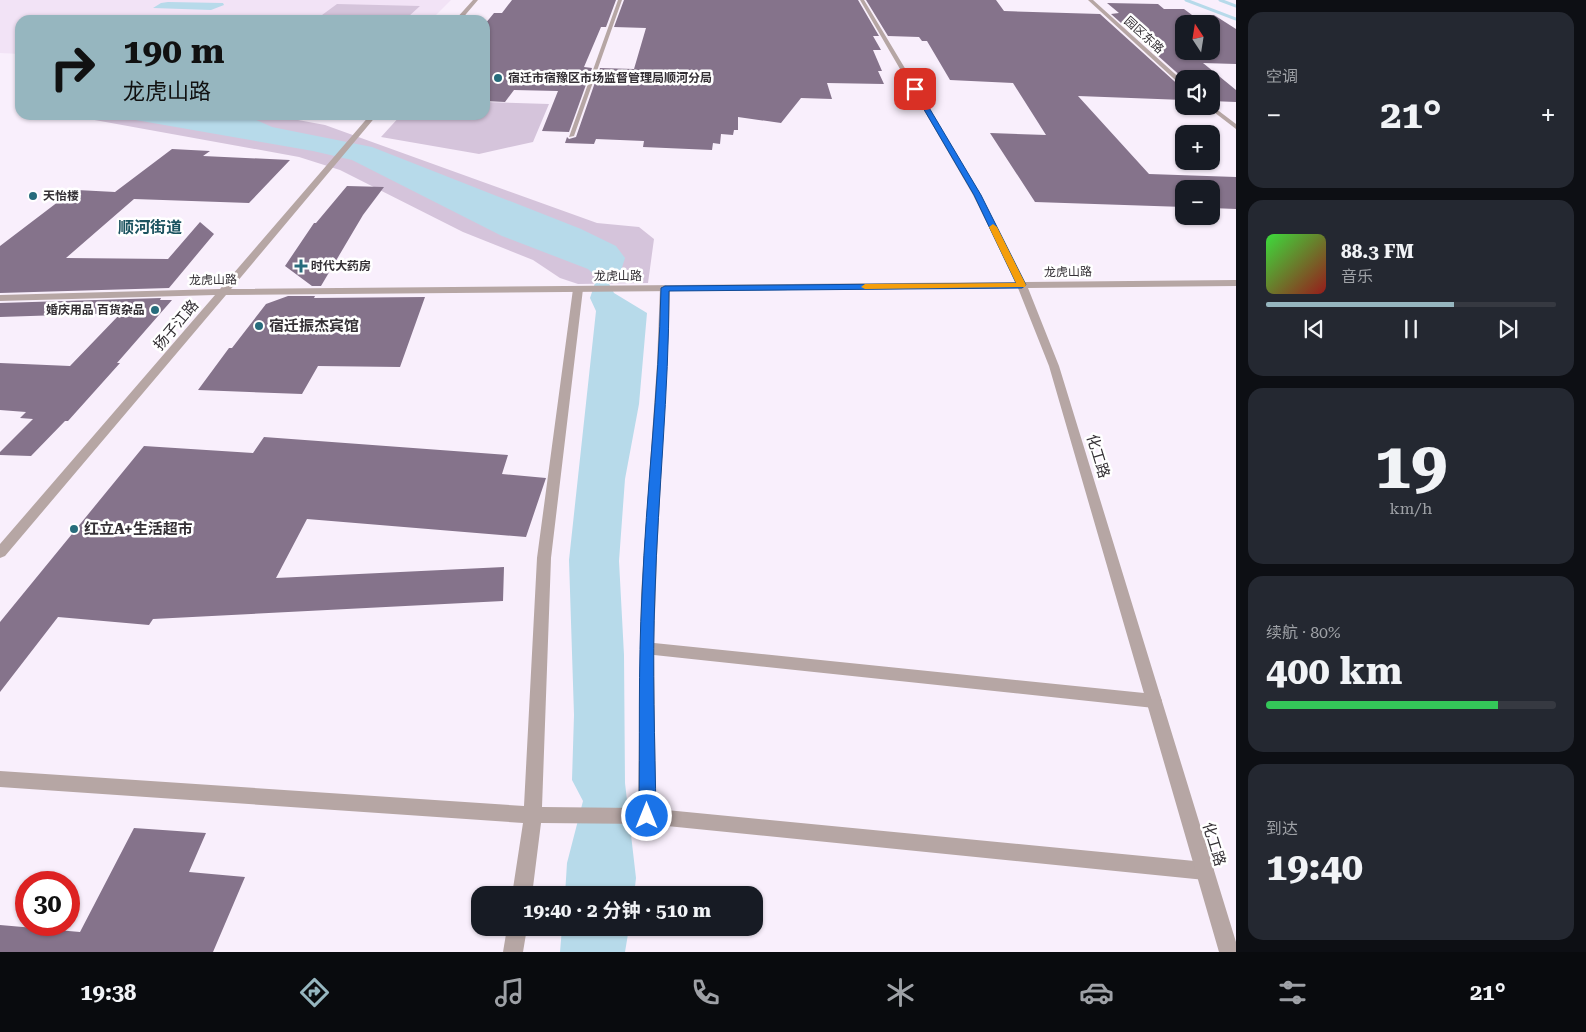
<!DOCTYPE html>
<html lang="zh">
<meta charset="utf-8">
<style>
:root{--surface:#171b24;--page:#242831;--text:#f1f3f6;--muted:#9ea1a6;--line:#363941;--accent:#96b6bf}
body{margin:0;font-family:"Roboto Serif","Noto Sans SC",serif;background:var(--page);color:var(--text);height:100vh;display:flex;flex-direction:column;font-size:19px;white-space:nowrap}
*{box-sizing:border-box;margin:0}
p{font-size:16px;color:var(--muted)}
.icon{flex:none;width:28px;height:28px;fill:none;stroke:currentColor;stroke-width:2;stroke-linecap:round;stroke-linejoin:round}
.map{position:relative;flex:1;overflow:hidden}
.drawer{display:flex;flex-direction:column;gap:12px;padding:12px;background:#0d0f14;width:350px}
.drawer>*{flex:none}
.hud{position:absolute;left:15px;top:15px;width:475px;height:105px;border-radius:15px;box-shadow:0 1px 4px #0004;background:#96b6bf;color:#111;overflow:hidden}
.needle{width:32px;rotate:348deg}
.tools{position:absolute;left:1175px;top:15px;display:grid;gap:10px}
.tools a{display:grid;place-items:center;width:45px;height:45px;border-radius:10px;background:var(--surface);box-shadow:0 1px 4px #0004;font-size:25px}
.speed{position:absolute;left:15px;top:871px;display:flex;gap:10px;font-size:25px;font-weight:700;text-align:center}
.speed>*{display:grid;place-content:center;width:65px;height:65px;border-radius:50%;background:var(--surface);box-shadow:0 1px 4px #0004;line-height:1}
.speed .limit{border:8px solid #d22;background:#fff;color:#111}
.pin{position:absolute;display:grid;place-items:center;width:42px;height:42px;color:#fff;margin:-21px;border-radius:10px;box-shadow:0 2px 8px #0006}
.me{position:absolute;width:55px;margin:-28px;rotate:0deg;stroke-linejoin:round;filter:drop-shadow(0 0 4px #0008)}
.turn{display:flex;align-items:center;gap:18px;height:105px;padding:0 25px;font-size:22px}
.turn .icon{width:65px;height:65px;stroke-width:2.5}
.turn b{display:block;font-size:35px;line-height:42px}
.big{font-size:38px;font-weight:700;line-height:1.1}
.drawer .card{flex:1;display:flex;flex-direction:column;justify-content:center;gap:8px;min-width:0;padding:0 18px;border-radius:15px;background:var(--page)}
.drawer .dial{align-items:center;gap:0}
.dial b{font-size:65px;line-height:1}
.song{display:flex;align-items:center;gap:15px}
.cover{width:60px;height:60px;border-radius:8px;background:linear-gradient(135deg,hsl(120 70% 55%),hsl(0 70% 35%))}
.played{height:5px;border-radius:2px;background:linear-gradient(90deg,var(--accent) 65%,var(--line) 65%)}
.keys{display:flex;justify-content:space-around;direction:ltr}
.heat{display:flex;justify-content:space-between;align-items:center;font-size:28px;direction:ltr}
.charge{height:8px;border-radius:4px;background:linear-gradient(90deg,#34c759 80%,var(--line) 0)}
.trip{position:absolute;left:471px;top:886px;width:292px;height:50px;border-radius:15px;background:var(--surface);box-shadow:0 1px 4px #0004;font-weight:700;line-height:50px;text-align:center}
.menu{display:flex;height:80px;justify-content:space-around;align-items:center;background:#090b0e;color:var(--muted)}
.menu .icon{width:35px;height:35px}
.menu .selected{color:var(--accent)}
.menu b{font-size:22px;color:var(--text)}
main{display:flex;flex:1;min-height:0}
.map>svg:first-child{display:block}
.education{fill:#f2e3f6}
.green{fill:#d5c4db}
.water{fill:#b7daea}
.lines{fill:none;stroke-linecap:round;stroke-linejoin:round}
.stream{stroke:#b7daea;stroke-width:3}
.building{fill:#85738b;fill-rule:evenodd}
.minor{fill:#b6a6a4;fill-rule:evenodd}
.tertiary{fill:#b6a6a4;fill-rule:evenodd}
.route{fill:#1a73e8;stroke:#114b97}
.slow{fill:#f59e0b}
.poi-dot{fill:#276c7c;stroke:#fff;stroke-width:2}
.labels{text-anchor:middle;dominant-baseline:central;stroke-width:5;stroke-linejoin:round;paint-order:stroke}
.far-street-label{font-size:12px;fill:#343035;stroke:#fff}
.far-poi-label{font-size:12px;font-weight:bold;fill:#343035;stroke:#fff;text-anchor:start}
.street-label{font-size:15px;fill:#343035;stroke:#fff}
.poi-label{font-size:15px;font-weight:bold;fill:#343035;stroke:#fff;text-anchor:start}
.far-district-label{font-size:16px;font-weight:bold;fill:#1c5360;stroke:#fff}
</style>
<main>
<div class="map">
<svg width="1236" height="952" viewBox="0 0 1236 952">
<rect width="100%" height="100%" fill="#f9effc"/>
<!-- education -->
<path class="education" d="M0,0H451L431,20H20V54L0,53Z"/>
<!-- green -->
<path class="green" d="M337,4L420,6L408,17L322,15Z
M485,102L549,104L533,142L479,154L381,137L401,115H485Z
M67,115H286L298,120L325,125L597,223L639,227L654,239L648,283L578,284L560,278L533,260L463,232L340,170L299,157Z"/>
<!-- water -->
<path class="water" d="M168,2L223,3L224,5L211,10L153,8L161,3Z
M107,115H250L252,118L272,127L372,147L581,229L616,246L625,258L620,274L607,280L614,293L647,313L639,404L625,479L619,561L624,655L625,783L636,878L634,895H565L567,863L583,801L572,780L574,715L569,560L596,311L590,298L597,277L588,269L502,236L352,160L313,151Z
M562,928H629L625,952H560Z"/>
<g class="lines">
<!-- stream -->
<path class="stream" d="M1186,0L1236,19
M1220,0L1236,6"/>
</g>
<!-- building -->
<path class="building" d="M512,0H616L606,27H601L584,67L592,68L569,132L542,131L558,91L514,90L505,102L485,101V24L494,13H502Z
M624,0H858L879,36H873L881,50H873L882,71H878L884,84L827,83L832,99L801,98L781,123L738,117V130H734L733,135L721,134L720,144L713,143L712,150L643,147L644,141L596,139L594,144L565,143L567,137L569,139L576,137L600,68L634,69L646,28L614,27Z
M866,0H996L1004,11L1100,14L1184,90V100L1078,96L1149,174L1236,177V209L1211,208V189H1184V207L1035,202L990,133L1046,135L1013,83L950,80L927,41H922L919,37L888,36Z
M1107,3L1158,4L1164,9H1184L1192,15H1214L1236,29V64L1203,63L1236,90V102L1211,101V79H1184L1111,14L1119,13ZM1184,24H1211V51H1184Z
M172,149L210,151L203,156L290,160L249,203L134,199L66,258L168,259L200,222L214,234L169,288L0,293V246L71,192L77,190L115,192Z
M347,186L384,187L363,215L321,286H312L285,266L314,223H316Z
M288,296H315L314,298L425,297L400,367L318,366L302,394L198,390L229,348H232L266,304Z
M161,298L160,300H172L117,363H120L68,421H65L31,456L0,455V452L33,419L20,418L26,412L0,410V363L70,366L121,313L0,317V303Z
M264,437L508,455L502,474L546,478L526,537L307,519L276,578L504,567L503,601L153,619L149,625L58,617L0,692V622L144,446L253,453Z
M134,828L206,833L189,872L245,877L213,952H0V925L80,932Z"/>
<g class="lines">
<!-- minor -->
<path class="minor" d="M618,0H622L574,136L569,137Z
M1088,0H1093L1184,82V88Z
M1211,105L1236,124V129L1206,106H1211Z
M665,285L670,288L669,326L657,556L654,643L1154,694L1160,696L1162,701L1160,706L1154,708L654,655L656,809L1205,862L1212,864L1214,871L1212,878L1205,880L647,824L541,823L532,895H512L523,823L0,787V771L524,806L537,558L573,289L578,286L583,289L551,558L542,807L638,808L641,594L657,364L660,288Z
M507,928H527L523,952H503Z"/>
<!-- tertiary -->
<path class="tertiary" d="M473,0H478L461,20H455Z
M860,0H864L981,195L1025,282L1236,280V286L1028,288L1059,366L1236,942V952H1219L1049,366L1018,288L226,295L5,556L0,558V544L215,295L0,301V295L220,289L370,115H377L231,289L1016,282L973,195Z"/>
</g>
<!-- route -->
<path class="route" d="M915,87L918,89L981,195L1026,285L1022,288L669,291C669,392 658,492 655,593C652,667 655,742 656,816L653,822L647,824L642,822L639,816C640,742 638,668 642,594C646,492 659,390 661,288L665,286L1016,283L974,195L912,89Z"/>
<!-- slow -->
<path class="slow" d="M993,224L997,227L1026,285L1025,287L865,289L861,287L865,284L1016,283L989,227Z"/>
<!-- markers -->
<g class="poi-dot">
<circle cx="498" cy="78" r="5"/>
<circle cx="33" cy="196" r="5"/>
<path d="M298.5 258.5h5v5h5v5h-5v5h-5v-5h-5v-5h5z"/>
<circle cx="155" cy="310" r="5"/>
<circle cx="259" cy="326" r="5"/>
<circle cx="74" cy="529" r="5"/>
</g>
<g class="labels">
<!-- far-street labels -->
<g class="far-street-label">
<text transform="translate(1144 35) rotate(42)">园区东路</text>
<text transform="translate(1068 272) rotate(-1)">龙虎山路</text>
<text x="618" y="276">龙虎山路</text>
<text transform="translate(213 280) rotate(-1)">龙虎山路</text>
</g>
<!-- far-poi labels -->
<g class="far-poi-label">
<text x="508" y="78">宿迁市宿豫区市场监督管理局顺河分局</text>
<text x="43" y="196">天怡楼</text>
<text x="311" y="266">时代大药房</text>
<text x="145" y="310" text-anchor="end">婚庆用品 百货杂品</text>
</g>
<!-- street labels -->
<g class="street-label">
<text transform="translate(176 325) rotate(-50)">扬子江路</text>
<text transform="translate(1098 456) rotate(73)">化工路</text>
<text transform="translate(1214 844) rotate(73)">化工路</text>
</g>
<!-- poi labels -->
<g class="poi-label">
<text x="269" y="326">宿迁振杰宾馆</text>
<text x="84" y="529">红立A+生活超市</text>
</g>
<!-- far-district labels -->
<g class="far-district-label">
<text x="150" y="227">顺河街道</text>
</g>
</g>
</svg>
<div class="tools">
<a><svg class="needle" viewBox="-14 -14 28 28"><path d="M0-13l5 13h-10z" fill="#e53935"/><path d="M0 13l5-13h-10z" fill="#9ea1a6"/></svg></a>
<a><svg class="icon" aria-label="sound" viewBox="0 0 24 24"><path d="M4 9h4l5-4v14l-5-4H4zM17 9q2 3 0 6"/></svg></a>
<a>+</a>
<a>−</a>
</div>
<div class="speed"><div class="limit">30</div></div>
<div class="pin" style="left:915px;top:89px;background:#d93025"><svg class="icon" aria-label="arrive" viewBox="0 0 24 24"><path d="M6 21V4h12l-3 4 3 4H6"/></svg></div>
<svg class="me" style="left:647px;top:816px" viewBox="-20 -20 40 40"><circle r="17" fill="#1a73e8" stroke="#fff" stroke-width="3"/><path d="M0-11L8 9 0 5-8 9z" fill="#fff"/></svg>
<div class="trip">19:40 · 2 分钟 · 510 m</div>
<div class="hud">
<div class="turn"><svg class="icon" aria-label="right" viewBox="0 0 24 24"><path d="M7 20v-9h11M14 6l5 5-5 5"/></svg><div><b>190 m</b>龙虎山路</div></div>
</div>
</div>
<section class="drawer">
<div class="card"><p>空调</p>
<div class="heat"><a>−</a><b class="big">21°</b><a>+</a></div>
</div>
<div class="card">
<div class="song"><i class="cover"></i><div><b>88.3 FM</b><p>音乐</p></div></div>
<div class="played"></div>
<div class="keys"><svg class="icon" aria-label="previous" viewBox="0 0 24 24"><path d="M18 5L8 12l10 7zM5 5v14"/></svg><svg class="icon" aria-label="pause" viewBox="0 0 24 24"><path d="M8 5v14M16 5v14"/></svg><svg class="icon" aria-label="next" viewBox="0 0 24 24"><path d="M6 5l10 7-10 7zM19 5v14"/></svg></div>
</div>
<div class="card dial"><b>19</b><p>km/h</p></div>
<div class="card"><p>续航 · 80%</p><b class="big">400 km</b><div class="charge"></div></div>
<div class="card"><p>到达</p><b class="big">19:40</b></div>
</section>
</main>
<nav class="menu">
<b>19:38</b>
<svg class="icon selected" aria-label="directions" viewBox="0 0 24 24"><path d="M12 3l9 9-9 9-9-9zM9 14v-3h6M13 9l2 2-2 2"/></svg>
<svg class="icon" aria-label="music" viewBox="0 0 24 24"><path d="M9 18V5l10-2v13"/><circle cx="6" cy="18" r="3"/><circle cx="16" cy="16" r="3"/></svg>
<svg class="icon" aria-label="phone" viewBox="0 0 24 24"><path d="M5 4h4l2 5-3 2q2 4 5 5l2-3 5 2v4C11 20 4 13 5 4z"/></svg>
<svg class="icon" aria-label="climate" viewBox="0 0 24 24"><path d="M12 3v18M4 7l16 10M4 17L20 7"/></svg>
<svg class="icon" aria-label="car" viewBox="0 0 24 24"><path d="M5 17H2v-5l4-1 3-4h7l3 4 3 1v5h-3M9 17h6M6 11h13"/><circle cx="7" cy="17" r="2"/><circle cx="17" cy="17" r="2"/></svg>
<svg class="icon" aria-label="filters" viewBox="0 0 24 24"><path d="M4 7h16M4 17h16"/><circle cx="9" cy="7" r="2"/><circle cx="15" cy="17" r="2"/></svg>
<b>21°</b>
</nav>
